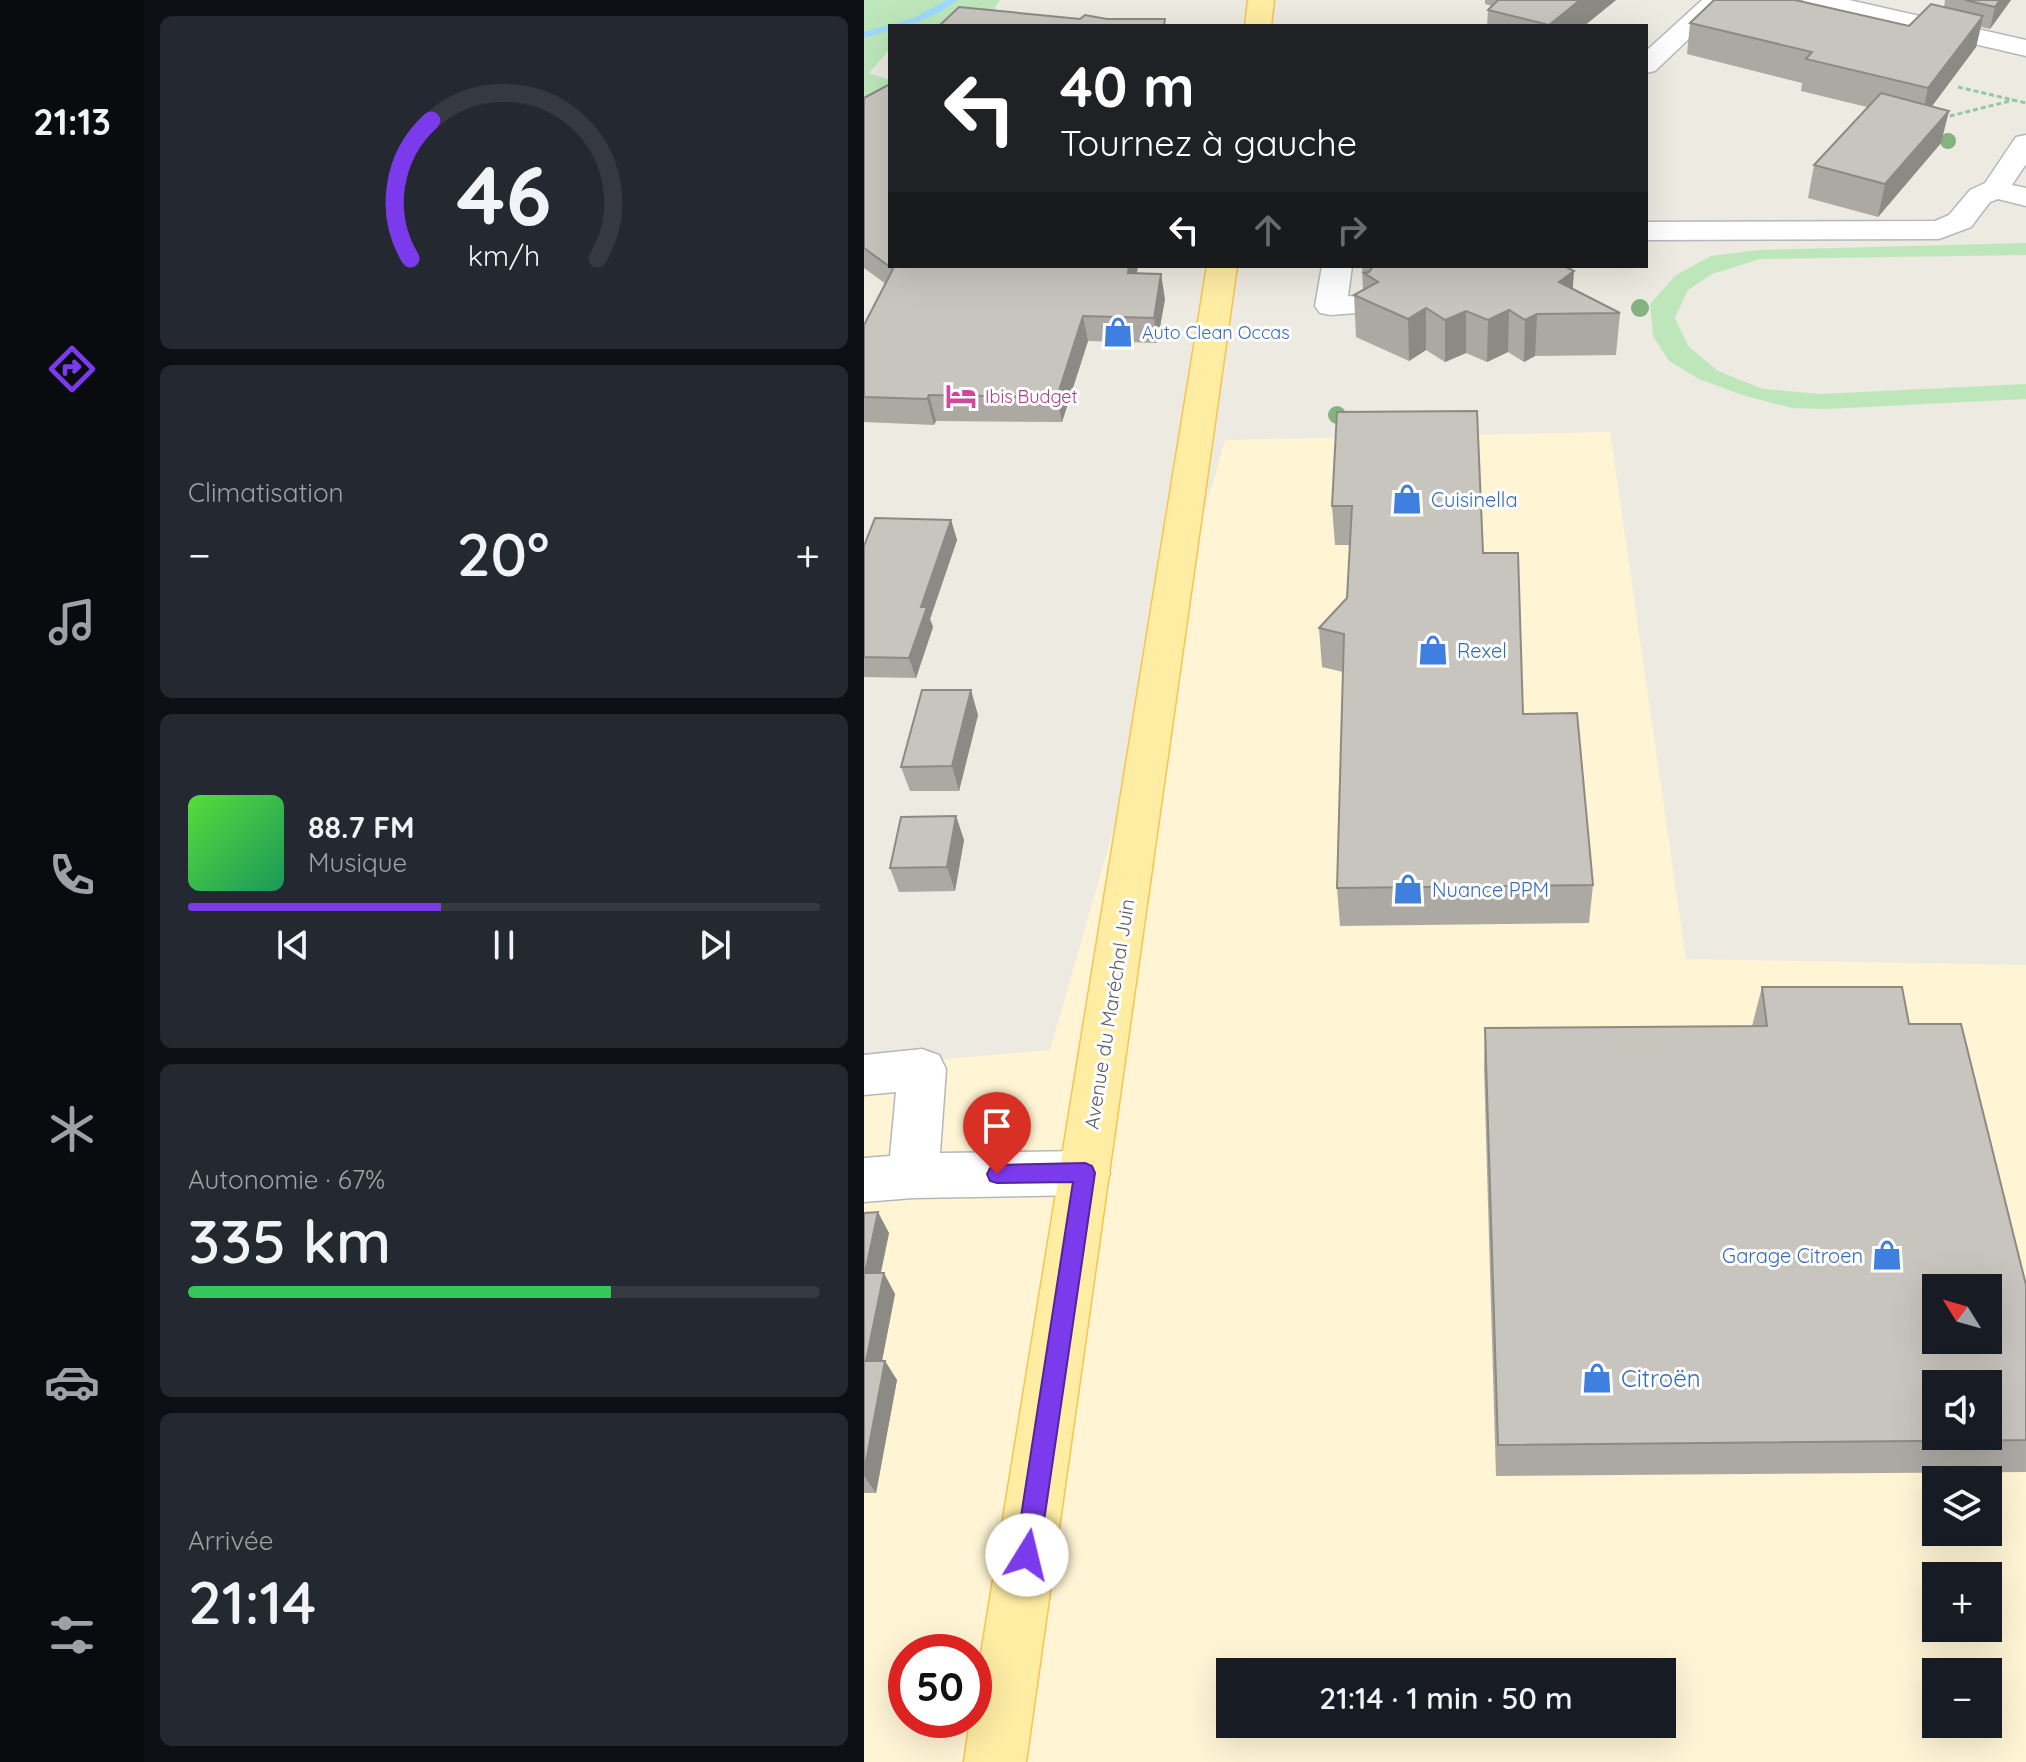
<!DOCTYPE html>
<html lang="fr">
<meta charset="utf-8">
<style>
:root{--surface:#171b24;--page:#242831;--text:#f1f3f6;--muted:#9ea1a6;--line:#363941;--accent:#7c3aed}
body{margin:0;font-family:Quicksand,sans-serif;background:var(--page);color:var(--text);height:100vh;display:flex;flex-direction:column;font-size:30px;white-space:nowrap}
*{box-sizing:border-box;margin:0}
p{font-size:26px;color:var(--muted)}
.icon{flex:none;width:44px;height:44px;fill:none;stroke:currentColor;stroke-width:2;stroke-linecap:round;stroke-linejoin:round}
.map{position:relative;flex:1;overflow:hidden}
.details{display:flex;flex-direction:column;gap:16px;padding:16px;background:#0d0f14;width:720px}
.details>*{flex:none}
.top-card{position:absolute;left:24px;top:24px;width:760px;height:244px;border-radius:0px;box-shadow:0 8px 32px #0002;background:#202124;color:#fff;overflow:hidden}
.needle{width:52px;rotate:307deg}
.fabs{position:absolute;left:1058px;top:1274px;display:grid;gap:16px}
.fabs a{display:grid;place-items:center;width:80px;height:80px;border-radius:0px;background:var(--surface);box-shadow:0 8px 32px #0002;font-size:40px}
.speed{position:absolute;left:24px;top:1634px;display:flex;gap:16px;font-size:40px;font-weight:700;text-align:center}
.speed>*{display:grid;place-content:center;width:104px;height:104px;border-radius:50%;background:var(--surface);box-shadow:0 8px 32px #0002;line-height:1}
.speed .limit{border:12px solid #d22;background:#fff;color:#111}
.pin{position:absolute;display:grid;place-items:center;width:68px;height:68px;color:#fff;margin:-82px -34px;border-radius:50% 50% 50% 0;rotate:-45deg;box-shadow:0 0 8px #0007}
.pin .icon{rotate:45deg}
.me{position:absolute;width:88px;margin:-44px;rotate:9deg;stroke-linejoin:round;filter:drop-shadow(0 0 6px #0008)}
.turn{display:flex;align-items:center;gap:28px;height:168px;padding:0 40px;font-size:36px}
.turn .icon{width:104px;height:104px;stroke-width:2.5}
.turn b{display:block;font-size:56px;line-height:68px}
.lanes{display:flex;align-items:center;height:76px;padding:0 40px;background:#0003;justify-content:center;gap:40px;direction:ltr}
.lanes .off{opacity:.35}
.big{font-size:60px;font-weight:600;line-height:1.1}
.details .tile{flex:1;display:flex;flex-direction:column;justify-content:center;gap:12px;min-width:0;padding:0 28px;border-radius:12px;background:var(--page)}
.details .dial{align-items:center;gap:0}
.dial svg{height:208px;overflow:visible;fill:none;stroke:var(--line);stroke-width:7;stroke-linecap:round;text-anchor:middle}
.dial text{fill:var(--text);stroke:none}
.song{display:flex;align-items:center;gap:24px}
.cover{width:96px;height:96px;border-radius:12px;background:linear-gradient(135deg,hsl(110 70% 55%),hsl(150 70% 35%))}
.played{height:8px;border-radius:4px;background:linear-gradient(90deg,var(--accent) 40%,var(--line) 40%)}
.keys{display:flex;justify-content:space-around;direction:ltr}
.heat{display:flex;justify-content:space-between;align-items:center;font-size:44px;direction:ltr}
.charge{height:12px;border-radius:6px;background:linear-gradient(90deg,#34c759 67%,var(--line) 0)}
.trip{position:absolute;left:352px;top:1658px;width:460px;height:80px;border-radius:0px;background:var(--surface);box-shadow:0 8px 32px #0002;font-weight:600;line-height:80px;text-align:center}
main{display:flex;flex:1;min-height:0}
.tabs{display:flex;flex-direction:column;width:144px;justify-content:space-around;align-items:center;background:#090b0e;color:var(--muted)}
.tabs .icon{width:56px;height:56px}
.tabs .current{color:var(--accent)}
.tabs b{font-size:36px;color:var(--text)}
.map>svg:first-child{display:block}
.commercial{fill:#fff4d4;fill-rule:evenodd}
.green{fill:#bde7bb}
.lines{fill:none;stroke-linecap:round;stroke-linejoin:round}
.stream{fill:#9fd9ff;fill-rule:evenodd}
.minor-casing{stroke:#b4b8bc;stroke-width:3}
.major-casing{stroke:#f8c34f;stroke-width:3}
.path{stroke:#94c8a1;stroke-width:3;stroke-dasharray:5 3;stroke-linecap:butt}
.minor{fill:#fff;fill-rule:evenodd}
.major{fill:#ffeda4;fill-rule:evenodd}
.tree{fill:#84b280}
.wall{fill:#aca9a3}
.shaded-wall{fill:#8c8a85}
.building{fill:#c8c5be;stroke:#8c8a85;stroke-width:2;fill-rule:evenodd}
.route{fill:#7c3aed;stroke:#51269a;stroke-width:2}
.labels{text-anchor:middle;dominant-baseline:central;stroke-width:6;stroke-linejoin:round;paint-order:stroke}
.far-shop-label{font-size:18px;fill:#366cbe;stroke:#fff;text-anchor:start}
.far-hotel-label{font-size:18px;fill:#b23c85;stroke:#fff;text-anchor:start}
.shop-label{font-size:20px;fill:#366cbe;stroke:#fff;text-anchor:start}
.street-label{font-size:20px;fill:#595e63;stroke:#fff}
.near-shop-label{font-size:24px;fill:#366cbe;stroke:#fff;text-anchor:start}
</style>
<main>
<nav class="tabs">
<b>21:13</b>
<svg class="icon current" aria-label="directions" viewBox="0 0 24 24"><path d="M12 3l9 9-9 9-9-9zM9 14v-3h6M13 9l2 2-2 2"/></svg>
<svg class="icon" aria-label="music" viewBox="0 0 24 24"><path d="M9 18V5l10-2v13"/><circle cx="6" cy="18" r="3"/><circle cx="16" cy="16" r="3"/></svg>
<svg class="icon" aria-label="phone" viewBox="0 0 24 24"><path d="M5 4h4l2 5-3 2q2 4 5 5l2-3 5 2v4C11 20 4 13 5 4z"/></svg>
<svg class="icon" aria-label="climate" viewBox="0 0 24 24"><path d="M12 3v18M4 7l16 10M4 17L20 7"/></svg>
<svg class="icon" aria-label="car" viewBox="0 0 24 24"><path d="M5 17H2v-5l4-1 3-4h7l3 4 3 1v5h-3M9 17h6M6 11h13"/><circle cx="7" cy="17" r="2"/><circle cx="17" cy="17" r="2"/></svg>
<svg class="icon" aria-label="filters" viewBox="0 0 24 24"><path d="M4 7h16M4 17h16"/><circle cx="9" cy="7" r="2"/><circle cx="15" cy="17" r="2"/></svg>
</nav>
<section class="details">
<div class="tile dial"><svg viewBox="0 0 100 80">
<path d="M14 69A42 42 0 1 1 86 69"/>
<path d="M14 69A42 42 0 0 1 22 16" stroke="#7c3aed"/>
<text x="50" y="56" font-size="32" font-weight="700">46</text>
<text x="50" y="72" font-size="11">km/h</text>
</svg></div>
<div class="tile"><p>Climatisation</p>
<div class="heat"><a>−</a><b class="big">20°</b><a>+</a></div>
</div>
<div class="tile">
<div class="song"><i class="cover"></i><div><b>88.7 FM</b><p>Musique</p></div></div>
<div class="played"></div>
<div class="keys"><svg class="icon" aria-label="previous" viewBox="0 0 24 24"><path d="M18 5L8 12l10 7zM5 5v14"/></svg><svg class="icon" aria-label="pause" viewBox="0 0 24 24"><path d="M8 5v14M16 5v14"/></svg><svg class="icon" aria-label="next" viewBox="0 0 24 24"><path d="M6 5l10 7-10 7zM19 5v14"/></svg></div>
</div>
<div class="tile"><p>Autonomie · 67%</p><b class="big">335 km</b><div class="charge"></div></div>
<div class="tile"><p>Arrivée</p><b class="big">21:14</b></div>
</section>
<div class="map">
<svg width="1162" height="1762" viewBox="0 0 1162 1762">
<rect width="100%" height="100%" fill="#edeae1"/>
<!-- commercial -->
<path class="commercial" d="M746,432L822,959L1162,965V1762H0V1066L186,1050L361,440ZM1072,1288H1124V1340H1072ZM1072,1384H1124V1436H1072ZM1072,1480H1124V1532H1072ZM1072,1576H1124V1628H1072ZM42,1652H110V1720H42ZM366,1672H798V1724H366ZM1072,1672H1124V1724H1072Z"/>
<!-- green -->
<path class="green" d="M0,0H136L123,20L77,26H26V49L5,73L26,80V94L0,104Z
M1162,243V255L896,259L848,274L824,290L811,318L824,346L854,371L899,389L957,394L1162,384V399L962,409L928,408L878,395L835,379L805,361L789,336L786,304L812,275L847,256L894,250Z"/>
<g class="lines">
<!-- stream -->
<path class="stream" d="M82,0H94C74,15 51,26 26,26V30L0,38V32L50,18Z"/>
<!-- minor casing -->
<g class="minor-casing">
<path id="minor" d="M838,0H866L791,71L782,73V51Z
M939,0H985L1162,40V56L943,5Z
M1162,135V164L1148,185L1162,188V206L1134,199L1126,202L1107,227L1075,239L782,240V222L1071,221L1085,215L1106,190L1121,183L1152,137Z
M458,266H488L484,296L504,298L509,305L504,312L467,315L456,313L451,306Z
M58,1049L75,1055L82,1069L76,1153L221,1151L239,1157L246,1173L239,1189L221,1195L49,1198L0,1202V1158L26,1156L32,1092L0,1095V1055Z"/>
</g>
<!-- major casing -->
<g class="major-casing">
<path id="major" d="M384,0H410L407,26H381Z
M343,266H373L162,1762H100L106,1720H110V1697Z"/>
</g>
<!-- path -->
<path class="path" d="M1094,87L1162,103
M1078,118L1150,100"/>
<!-- minor -->
<use href="#minor" class="minor"/>
<!-- major -->
<use href="#major" class="major"/>
</g>
<!-- trees -->
<g class="tree">
<circle cx="1084" cy="141" r="8"/>
<circle cx="776" cy="308" r="9"/>
<circle cx="473" cy="415" r="9"/>
</g>
<!-- wall -->
<path class="wall" d="M621,0H752L720,26H623L624,10L628,6L621,4Z
M1081,0H1147L1126,29L1117,27L1112,47L1068,106L1077,143L1014,217L944,198L950,165L1003,107L937,91L938,83L823,54L826,23L1045,26L1080,7Z
M0,98L274,266L273,273L301,299L293,343L224,341L198,422L72,421L70,425L0,422V325L22,284L0,268Z
M498,266H707L709,289L756,313L752,355L671,356L660,362L644,352L623,362L602,353L581,362L562,350L545,361L492,337L490,295L499,290Z
M473,412L619,553L659,714L729,885L725,923L476,926L473,888L479,672L458,667L455,628L483,598L486,545H471L468,506Z
M87,520L93,540L66,619L69,627L52,678L0,677V546Z
M114,715L95,791H46L37,767Z
M92,816L100,840L91,891L35,892L26,868Z
M898,987L1045,1024L1162,1285V1472L632,1476L620,1068L621,1028L888,1026Z
M0,1213L25,1233L17,1273L31,1294L18,1361H21L33,1380L12,1493H0Z"/>
<!-- shaded-wall -->
<path class="shaded-wall" d="M716,0H752L720,26H685Z
M1136,0H1147L1126,29L1131,7Z
M1119,16L1112,47L1057,121L1064,88Z
M1085,111L1077,143L1014,217L1021,184Z
M265,266H274L268,298L264,273Z
M693,266H707V274L710,271L707,313L694,303Z
M297,274L301,299L293,343L290,318Z
M562,308V350L545,361L544,319Z
M645,310L644,352L623,362L624,320Z
M602,311V353L581,362V320Z
M673,314L671,356L660,362L661,320Z
M219,316L224,341L198,422L193,397Z
M65,395L72,421L70,425L63,399Z
M87,520L93,540L66,619L69,627L52,678L45,658L57,607Z
M107,690L114,715L95,791L88,766Z
M92,816L100,840L91,891L83,867Z
M14,1212L25,1233L12,1294L1,1273Z
M20,1273L31,1294L14,1381L2,1361Z
M21,1361L33,1380L12,1493L0,1476V1472Z"/>
<!-- building -->
<path class="building" d="M634,0H716L685,25L624,10Z
M850,0H931L1045,26L1067,4L1119,16L1064,88L942,59L948,52L826,23Z
M1101,0H1136L1131,7Z
M95,7L216,19L221,15L243,19H301L300,26H75Z
M26,84V266H265L264,273L297,274L290,318L219,316L193,397L65,395L63,399L0,397V325L29,269L0,248V98Z
M1017,93L1085,111L1021,184L950,165Z
M509,266H700L710,271L695,282L756,313L673,314L661,320L645,310L624,320L602,311L581,320L562,308L544,319L490,295L514,282L500,273L505,272Z
M613,411L619,553H654L659,714L713,713L729,885L473,888L480,634L455,628L483,598L488,506H468L473,412Z
M11,518L87,520L57,607H63L45,658L0,657V546Z
M58,690H107L88,766L37,767Z
M92,816L83,867L26,868L37,817Z
M898,987H1038L1045,1024H1097L1162,1285V1440L634,1445L621,1028L903,1026ZM1072,1288H1124V1340H1072ZM1072,1384H1124V1436H1072Z
M14,1212L1,1273H20L2,1361H21L0,1472V1213Z"/>
<!-- route -->
<path class="route" d="M221,1163L228,1166L231,1173L175,1555L172,1564L163,1567L155,1564L151,1555L209,1182L133,1183L126,1181L123,1174L126,1168L133,1165Z"/>
<!-- icons -->
<defs>
<g id="shop-bare" transform="scale(2.4)"><path d="M-5-2.5h2.3a2.7 3.5 0 0 1 5.4 0H5L5.5 6h-11ZM-1.5-2.5h3a1.5 2.3 0 0 0-3 0Z" fill="#3f7fe0" stroke="#fff" stroke-width="2.5" paint-order="stroke"/></g>
<g id="hotel-bare" transform="scale(2.4)"><path d="M-6-4.5h1.5V1H6V5H4.5V3h-9V5H-6ZM-4 0a1.8 1.8 0 1 1 3.6 0ZM.5 0V-2.5h3Q6-2.5 6 0Z" fill="#d1479c" stroke="#fff" stroke-width="2.5" paint-order="stroke"/></g>
</defs>
<g fill-rule="evenodd">
<use href="#shop-bare" x="254" y="332"/>
<use href="#hotel-bare" x="97" y="396"/>
<use href="#shop-bare" x="543" y="499"/>
<use href="#shop-bare" x="569" y="650"/>
<use href="#shop-bare" x="544" y="889"/>
<use href="#shop-bare" x="1023" y="1255"/>
<use href="#shop-bare" x="733" y="1378"/>
</g>
<g class="labels">
<!-- far-shop labels -->
<g class="far-shop-label">
<text x="278" y="332">Auto Clean Occas</text>
</g>
<!-- far-hotel labels -->
<g class="far-hotel-label">
<text x="121" y="396">Ibis Budget</text>
</g>
<!-- shop labels -->
<g class="shop-label">
<text x="567" y="499">Cuisinella</text>
<text x="593" y="650">Rexel</text>
<text x="568" y="889">Nuance PPM</text>
<text x="999" y="1255" text-anchor="end">Garage Citroen</text>
</g>
<!-- street labels -->
<g class="street-label">
<text transform="translate(245 1014) rotate(-81)">Avenue du Maréchal Juin</text>
</g>
<!-- near-shop labels -->
<g class="near-shop-label">
<text x="757" y="1378">Citroën</text>
</g>
</g>
</svg>
<div class="fabs">
<a><svg class="needle" viewBox="-14 -14 28 28"><path d="M0-13l5 13h-10z" fill="#e53935"/><path d="M0 13l5-13h-10z" fill="#9ea1a6"/></svg></a>
<a><svg class="icon" aria-label="sound" viewBox="0 0 24 24"><path d="M4 9h4l5-4v14l-5-4H4zM17 9q2 3 0 6"/></svg></a>
<a><svg class="icon" aria-label="layers" viewBox="0 0 24 24"><path d="M12 4l9 5-9 5-9-5zM3 14l9 5 9-5"/></svg></a>
<a>+</a>
<a>−</a>
</div>
<div class="speed"><div class="limit">50</div></div>
<div class="pin" style="left:133px;top:1174px;background:#d93025"><svg class="icon" aria-label="arrive" viewBox="0 0 24 24"><path d="M6 21V4h12l-3 4 3 4H6"/></svg></div>
<svg class="me" style="left:163px;top:1555px" viewBox="-20 -20 40 40"><circle r="19" fill="#fff"/><path d="M0-13L10 11 0 6-10 11z" fill="#7c3aed"/></svg>
<div class="trip">21:14 · 1 min · 50 m</div>
<div class="top-card">
<div class="turn"><svg class="icon" aria-label="left" viewBox="0 0 24 24"><path d="M17 20v-9H6M10 6l-5 5 5 5"/></svg><div><b>40 m</b>Tournez à gauche</div></div>
<div class="lanes"><svg class="icon" aria-label="left" viewBox="0 0 24 24"><path d="M17 20v-9H6M10 6l-5 5 5 5"/></svg><svg class="icon off" aria-label="ahead" viewBox="0 0 24 24"><path d="M12 20V5M6 11l6-6 6 6"/></svg><svg class="icon off" aria-label="right" viewBox="0 0 24 24"><path d="M7 20v-9h11M14 6l5 5-5 5"/></svg></div>
</div>
</div>
</main>
